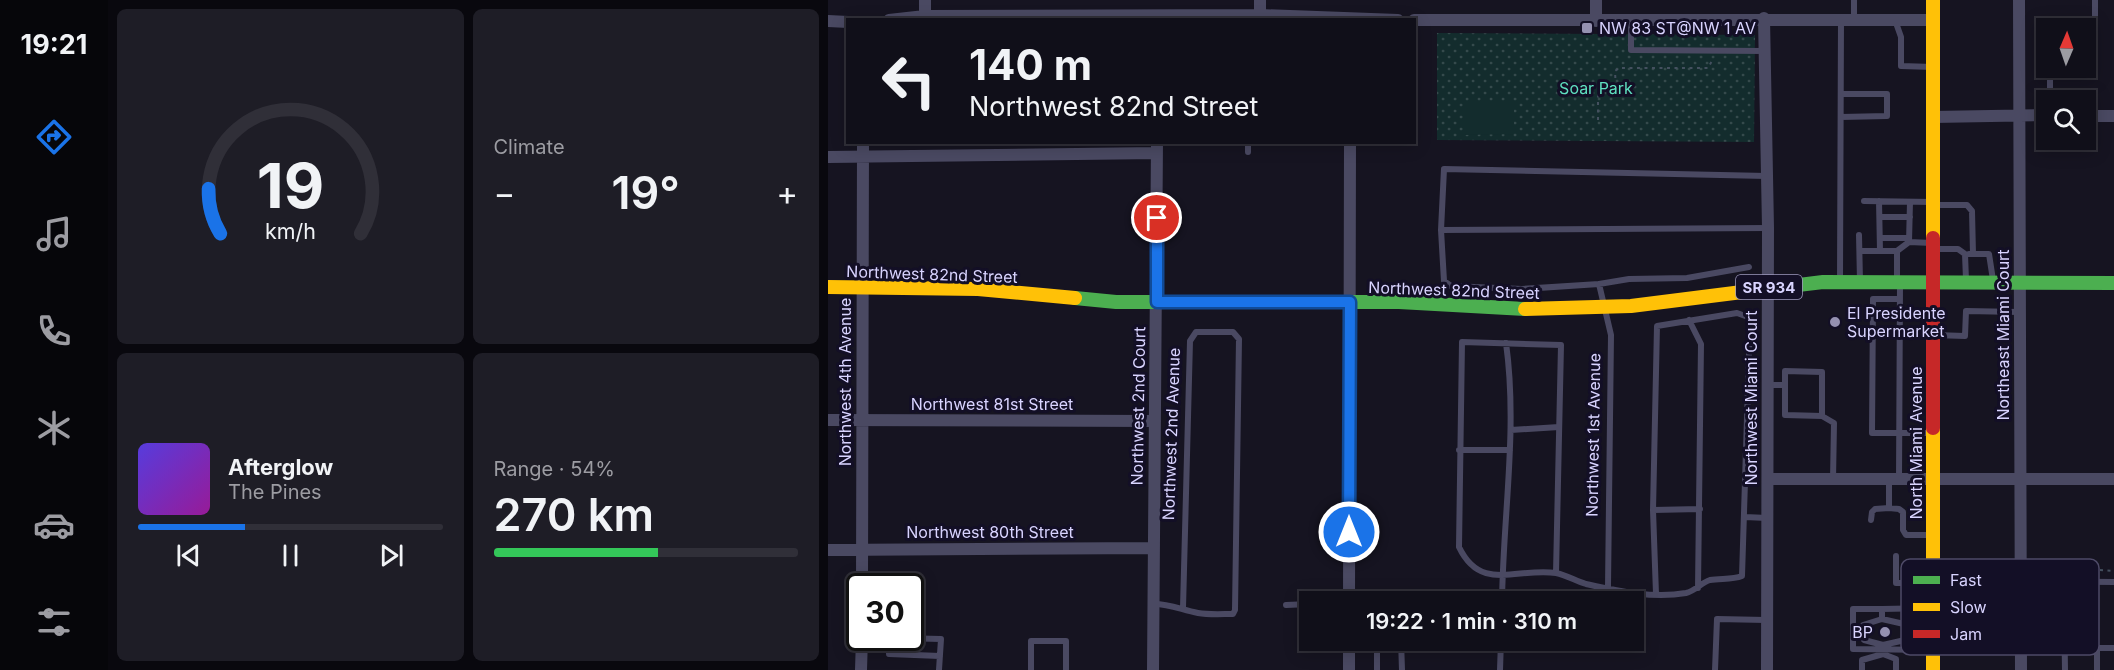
<!DOCTYPE html>
<meta charset="utf-8">
<style>
:root{--surface:#100f19;--page:#1e1d26;--text:#f1f3f6;--muted:#9c9ca2;--line:#302f38;--accent:#1a73e8}
body{margin:0;font-family:Inter,sans-serif;background:var(--page);color:var(--text);height:100vh;display:flex;flex-direction:column;font-size:22px;white-space:nowrap}
*{box-sizing:border-box;margin:0}
p{font-size:20px;color:var(--muted)}
.icon{flex:none;width:33px;height:33px;fill:none;stroke:currentColor;stroke-width:2;stroke-linecap:round;stroke-linejoin:round}
.map{position:relative;flex:1;overflow:hidden}
.details{display:flex;flex-direction:column;gap:9px;padding:9px;background:#09080e;width:720px}
.details>*{flex:none}
.guide{position:absolute;left:18px;top:18px;width:570px;height:126px;border-radius:0px;box-shadow:0 3px 15px #0003,0 0 0 2px var(--line);background:#100f19;color:var(--text);overflow:hidden}
.needle{width:39px;rotate:2deg}
.buttons{position:absolute;left:1208px;top:18px;display:grid;gap:12px}
.buttons a{display:grid;place-items:center;width:60px;height:60px;border-radius:0px;background:var(--surface);box-shadow:0 3px 15px #0003,0 0 0 2px var(--line);font-size:30px}
.speed{position:absolute;left:18px;top:573px;display:flex;gap:12px;font-size:30px;font-weight:700;text-align:center}
.speed>*{display:grid;place-content:center;width:78px;height:78px;border-radius:50%;background:var(--surface);box-shadow:0 3px 15px #0003,0 0 0 2px var(--line);line-height:1}
.speed .limit{border:3px solid #111;border-radius:9px;background:#fff;color:#111}
.pin{position:absolute;display:grid;place-items:center;width:51px;height:51px;color:#fff;margin:-26px;border:3px solid #fff;border-radius:50%;box-shadow:0 2px 6px #0007}
.me{position:absolute;width:66px;margin:-33px;rotate:0deg;stroke-linejoin:round;filter:drop-shadow(0 0 4px #0008)}
.turn{display:flex;align-items:center;gap:21px;height:126px;padding:0 24px;font-size:27px}
.turn .icon{width:78px;height:78px;stroke-width:2.5}
.turn b{display:block;font-size:42px;line-height:51px}
.big{font-size:45px;font-weight:600;line-height:1.1}
.details .tile{flex:1;display:flex;flex-direction:column;justify-content:center;gap:9px;min-width:0;padding:0 21px;border-radius:9px;background:var(--page)}
.details .dial{align-items:center;gap:0}
.dial svg{height:156px;overflow:visible;fill:none;stroke:var(--line);stroke-width:7;stroke-linecap:round;text-anchor:middle}
.dial text{fill:var(--text);stroke:none}
.song{display:flex;align-items:center;gap:18px}
.cover{width:72px;height:72px;border-radius:9px;background:linear-gradient(135deg,hsl(250 70% 55%),hsl(300 70% 35%))}
.played{height:6px;border-radius:3px;background:linear-gradient(90deg,var(--accent) 35%,var(--line) 35%)}
.keys{display:flex;justify-content:space-around;direction:ltr}
.heat{display:flex;justify-content:space-between;align-items:center;font-size:33px;direction:ltr}
.charge{height:9px;border-radius:4px;background:linear-gradient(90deg,#34c759 54%,var(--line) 0)}
.details .tiles{flex:1;display:grid;gap:9px;grid-template-columns:repeat(2,1fr)}
.trip{position:absolute;left:471px;top:591px;width:345px;height:60px;border-radius:0px;background:var(--surface);box-shadow:0 3px 15px #0003,0 0 0 2px var(--line);font-weight:600;line-height:60px;text-align:center}
main{display:flex;flex:1;min-height:0}
.tab-bar{display:flex;flex-direction:column;width:108px;justify-content:space-around;align-items:center;background:#06060a;color:var(--muted)}
.tab-bar .icon{width:42px;height:42px}
.tab-bar .on{color:var(--accent)}
.tab-bar b{font-size:27px;color:var(--text)}
.map>svg:first-child{display:block}
.green{fill:url(#green-dots)}
.pitch{fill:#132c2d}
.lines{fill:none;stroke-linecap:round;stroke-linejoin:round}
.path{stroke:#44505f;stroke-width:2;stroke-dasharray:3 4.5;stroke-linecap:butt}
.lane{stroke:#4a4962;stroke-width:6}
.street{stroke:#4a4962;stroke-width:12}
.fast{stroke:#4caf50;stroke-width:14}
.slow{stroke:#ffc107;stroke-width:14}
.jam{stroke:#c62828;stroke-width:14}
.route-casing{stroke:#114b97;stroke-width:15}
.route{stroke:#1a73e8;stroke-width:10}
.poi-dot{fill:#9591b1;stroke:#130f26;stroke-width:2}
.labels{text-anchor:middle;dominant-baseline:central;stroke-width:6;stroke-linejoin:round;paint-order:stroke}
.shield{fill:#130f26;stroke:#9e99be;stroke-width:1.5}
.shield-label{font-size:15px;font-weight:bold;fill:#d9d4ff}
.poi-label{font-size:16px;fill:#d9d4ff;stroke:#130f26;text-anchor:start}
.park-label{font-size:16px;fill:#5fe0c0;stroke:#130f26}
.street-label{font-size:16px;fill:#d9d4ff;stroke:#130f26}
.key{fill:#130f26;stroke:#4e4a67;stroke-width:1.5}
.key-label{font-size:16px;fill:#d9d4ff}
</style>
<main>
<nav class="tab-bar">
<b>19:21</b>
<svg class="icon on" aria-label="directions" viewBox="0 0 24 24"><path d="M12 3l9 9-9 9-9-9zM9 14v-3h6M13 9l2 2-2 2"/></svg>
<svg class="icon" aria-label="music" viewBox="0 0 24 24"><path d="M9 18V5l10-2v13"/><circle cx="6" cy="18" r="3"/><circle cx="16" cy="16" r="3"/></svg>
<svg class="icon" aria-label="phone" viewBox="0 0 24 24"><path d="M5 4h4l2 5-3 2q2 4 5 5l2-3 5 2v4C11 20 4 13 5 4z"/></svg>
<svg class="icon" aria-label="climate" viewBox="0 0 24 24"><path d="M12 3v18M4 7l16 10M4 17L20 7"/></svg>
<svg class="icon" aria-label="car" viewBox="0 0 24 24"><path d="M5 17H2v-5l4-1 3-4h7l3 4 3 1v5h-3M9 17h6M6 11h13"/><circle cx="7" cy="17" r="2"/><circle cx="17" cy="17" r="2"/></svg>
<svg class="icon" aria-label="filters" viewBox="0 0 24 24"><path d="M4 7h16M4 17h16"/><circle cx="9" cy="7" r="2"/><circle cx="15" cy="17" r="2"/></svg>
</nav>
<section class="details">
<div class="tiles">
<div class="tile dial"><svg viewBox="0 0 100 80">
<path d="M14 69A42 42 0 1 1 86 69"/>
<path d="M14 69A42 42 0 0 1 8 46" stroke="#1a73e8"/>
<text x="50" y="56" font-size="32" font-weight="700">19</text>
<text x="50" y="72" font-size="11">km/h</text>
</svg></div>
<div class="tile"><p>Climate</p>
<div class="heat"><a>−</a><b class="big">19°</b><a>+</a></div>
</div>
<div class="tile">
<div class="song"><i class="cover"></i><div><b>Afterglow</b><p>The Pines</p></div></div>
<div class="played"></div>
<div class="keys"><svg class="icon" aria-label="previous" viewBox="0 0 24 24"><path d="M18 5L8 12l10 7zM5 5v14"/></svg><svg class="icon" aria-label="pause" viewBox="0 0 24 24"><path d="M8 5v14M16 5v14"/></svg><svg class="icon" aria-label="next" viewBox="0 0 24 24"><path d="M6 5l10 7-10 7zM19 5v14"/></svg></div>
</div>
<div class="tile"><p>Range · 54%</p><b class="big">270 km</b><div class="charge"></div></div>
</div>
</section>
<div class="map">
<svg width="1286" height="670" viewBox="0 0 1286 670">
<defs>
<pattern id="green-dots" width="8" height="8" patternUnits="userSpaceOnUse" patternTransform="scale(1.5)"><rect width="8" height="8" fill="#132c2d"/><path d="M2 2h.1M6 6h.1" fill="none" stroke="#354a4c" stroke-width="1.8" stroke-linecap="round"/></pattern>
</defs>
<rect width="100%" height="100%" fill="#161421"/>
<!-- green -->
<path class="green" d="M609,33L927,35L926,142L609,140Z"/>
<!-- pitch -->
<path class="pitch" d="M637,103H686V134L637,135Z"/>
<g class="lines">
<!-- path -->
<path class="path" d="M770,120V91H788L787,71L791,68H880L885,59
M1272,570L1286,571"/>
<!-- lane -->
<path class="lane" d="M1026,0V19
M803,20V50L936,51
M1067,20L1073,37V66L1105,67
M1267,39V0
M1222,100V73
M1013,117L1059,116V94H1014
M420,152V142
M1036,201L1105,202
M1106,205H1139L1144,211L1145,254
M1052,217H1082
M613,230L940,228
M1031,235L1032,281
M1052,238H1081
M1081,242L1082,202
M1106,249H1130L1137,254L1138,280
M1032,251H1052L1051,201
M1052,251H1069
M1141,254H1161L1165,280
M921,267L859,278L801,279L771,284L694,289L623,286L616,281L613,230L616,169L939,176
M1012,279L1013,20
M1069,281V251L1081,242L1104,243
M771,284L783,335L780,587
M1072,299H1045L1044,433H1104
M861,320L873,344L870,588
M1106,335L1137,336L1138,311L1191,312
M940,385H957V371L994,372V416L1006,423L1005,480
M957,385V415L994,416
M683,430L731,427
M631,450H682
M1071,479L1072,285
M1061,480V508L1071,509L1075,512V530L1078,535H1104
M825,510L872,509
M917,517L939,518
M1043,520L1044,512L1047,509L1061,508
M1068,556V583H1104
M728,573L733,345L634,342L631,547C653,593 689,567 728,573C738,575 748,581 758,584C790,591 825,599 858,593C867,591 873,583 882,580C892,578 904,580 914,576L922,323L920,317L909,313L829,326L825,510L828,594
M1192,581L1286,582
M1209,601H1236L1237,670
M674,602C675,515 690,429 678,343
M326,604C342,604 354,610 370,613C381,615 394,614 405,614L407,610L411,339L405,332H368L362,341L355,608
M458,605L482,604
M1082,608V649
M1054,609H1025V649L1104,650
M1054,619V609L1104,608
M1035,625L1054,619L1076,624
M1105,631L1171,632
M61,638V654L112,656
M71,638L113,639L111,670
M573,640L574,670
M1036,640L1055,645L1077,640
M521,646H549V670
M1055,646V654L1068,659V670
M203,670V641H238V670
M672,670L673,640
M887,670L889,619L938,620
M1034,670V660L1055,654
M1269,670V648H1286"/>
<!-- street -->
<path class="street" d="M97,0V16
M1191,0L1193,670
M432,15V0
M936,18L940,228L939,670
M61,20L97,16L432,15L570,20
M586,20H1105
M0,21L20,22
M768,21V0
M1257,116H1286
M1105,117L1218,115
M0,157L329,153
M0,420L327,421
M940,479H1286
M0,550L325,548
M34,586L35,142
M521,602L522,142
M33,670L34,638
M325,670L329,142
M521,670V640"/>
<!-- fast -->
<path class="fast" d="M930,290L995,282L1286,283
M247,298L288,302H571L697,309"/>
<!-- slow -->
<path class="slow" d="M1105,0V238
M0,287L150,289L247,298
M697,309L803,306L930,290
M1105,428V670"/>
<!-- jam -->
<path class="jam" d="M1105,238V428"/>
</g>
<g class="lines">
<!-- route casing -->
<g class="route-casing">
<path id="route" d="M329,218V302H522L521,532"/>
</g>
<!-- route -->
<use href="#route" class="route"/>
</g>
<!-- markers -->
<g class="poi-dot">
<rect x="753" y="22" width="12" height="12" rx="3"/>
<circle cx="1007" cy="322" r="6"/>
<circle cx="1057" cy="632" r="6"/>
</g>
<g class="labels">
<!-- shield labels -->
<rect class="shield" x="908" y="275" width="66" height="24" rx="4.5"/>
<g class="shield-label">
<text x="941" y="287">SR 934</text>
</g>
<!-- poi labels -->
<g class="poi-label">
<text x="771" y="28">NW 83 ST@NW 1 AV</text>
<text x="1019" y="313">El Presidente<tspan x="1019" dy="18">Supermarket</tspan></text>
<text x="1045" y="632" text-anchor="end">BP</text>
</g>
<!-- park labels -->
<g class="park-label">
<text x="768" y="88">Soar Park</text>
</g>
<!-- street labels -->
<g class="street-label">
<text transform="translate(104 274) rotate(2)">Northwest 82nd Street</text>
<text transform="translate(626 290) rotate(2)">Northwest 82nd Street</text>
<text transform="translate(1175 335) rotate(-90)">Northeast Miami Court</text>
<text transform="translate(17 382) rotate(-90)">Northwest 4th Avenue</text>
<text transform="translate(923 398) rotate(-90)">Northwest Miami Court</text>
<text x="164" y="404">Northwest 81st Street</text>
<text transform="translate(310 406) rotate(-89)">Northwest 2nd Court</text>
<text transform="translate(343 434) rotate(-88)">Northwest 2nd Avenue</text>
<text transform="translate(765 435) rotate(-89)">Northwest 1st Avenue</text>
<text transform="translate(1088 443) rotate(-90)">North Miami Avenue</text>
<text x="162" y="532">Northwest 80th Street</text>
</g>
</g>
<!-- legend -->
<rect x="1073" y="559" width="198" height="96" rx="9" class="key"/>
<rect x="1085" y="576" width="27" height="8" fill="#4caf50"/>
<rect x="1085" y="603" width="27" height="8" fill="#ffc107"/>
<rect x="1085" y="630" width="27" height="8" fill="#c62828"/>
<g class="key-label">
<text x="1122" y="586">Fast</text>
<text x="1122" y="613">Slow</text>
<text x="1122" y="640">Jam</text>
</g>
</svg>
<div class="buttons">
<a><svg class="needle" viewBox="-14 -14 28 28"><path d="M0-13l5 13h-10z" fill="#e53935"/><path d="M0 13l5-13h-10z" fill="#9c9ca2"/></svg></a>
<a><svg class="icon" aria-label="search" viewBox="0 0 24 24"><circle cx="10" cy="10" r="6"/><path d="M15 15l6 6"/></svg></a>
</div>
<div class="speed"><div class="limit">30</div></div>
<div class="pin" style="left:329px;top:218px;background:#d93025"><svg class="icon" aria-label="arrive" viewBox="0 0 24 24"><path d="M6 21V4h12l-3 4 3 4H6"/></svg></div>
<svg class="me" style="left:521px;top:532px" viewBox="-20 -20 40 40"><circle r="17" fill="#1a73e8" stroke="#fff" stroke-width="3"/><path d="M0-11L8 9 0 5-8 9z" fill="#fff"/></svg>
<div class="trip">19:22 · 1 min · 310 m</div>
<div class="guide">
<div class="turn"><svg class="icon" aria-label="left" viewBox="0 0 24 24"><path d="M17 20v-9H6M10 6l-5 5 5 5"/></svg><div><b>140 m</b>Northwest 82nd Street</div></div>
</div>
</div>
</main>
